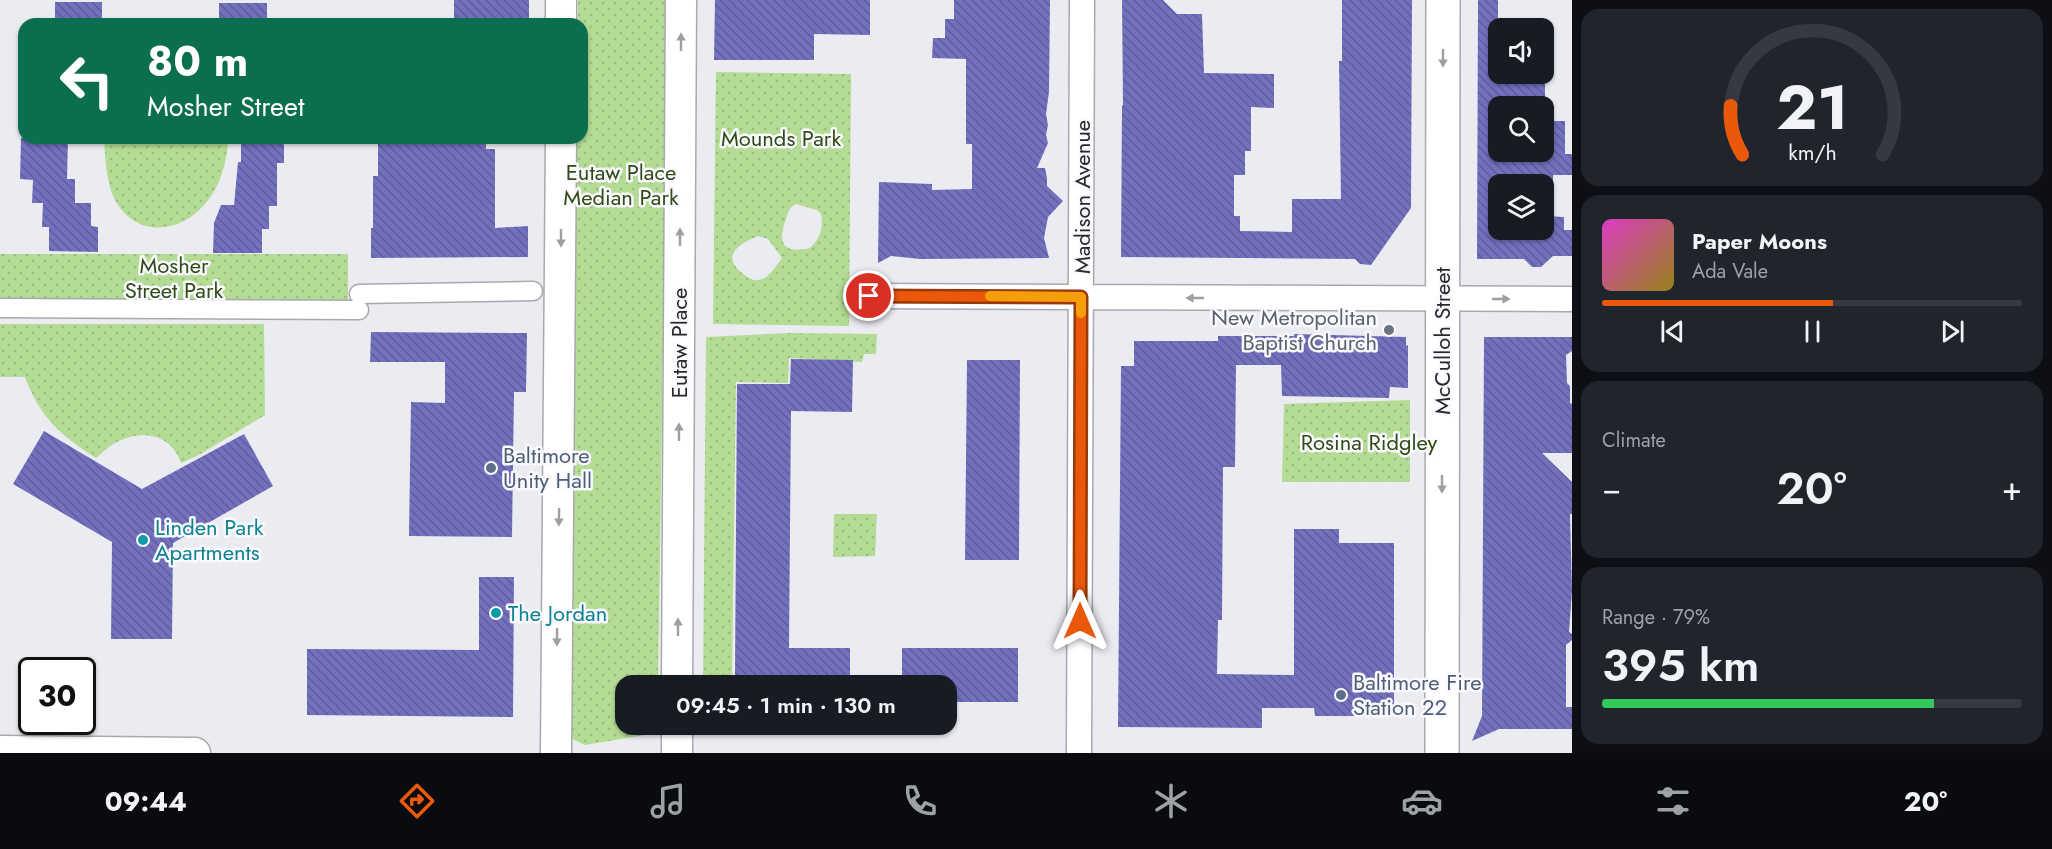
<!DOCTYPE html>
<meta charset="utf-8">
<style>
:root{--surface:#171b24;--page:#20242c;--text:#f1f3f6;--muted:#9ea1a6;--line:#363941;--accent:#ea580c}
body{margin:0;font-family:Jost,sans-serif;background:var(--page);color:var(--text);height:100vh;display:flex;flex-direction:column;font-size:22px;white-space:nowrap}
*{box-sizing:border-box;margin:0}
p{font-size:20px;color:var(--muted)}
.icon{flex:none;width:33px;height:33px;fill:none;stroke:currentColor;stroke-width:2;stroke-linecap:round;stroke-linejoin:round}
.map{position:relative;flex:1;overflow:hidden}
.sheet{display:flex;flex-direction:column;gap:9px;padding:9px;background:#0d0f14;width:480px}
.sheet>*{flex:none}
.hud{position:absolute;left:18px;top:18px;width:570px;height:126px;border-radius:18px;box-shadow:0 2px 4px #0004;background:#0b6e4f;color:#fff;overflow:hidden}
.controls{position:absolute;left:1488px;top:18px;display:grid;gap:12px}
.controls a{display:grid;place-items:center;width:66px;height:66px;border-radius:12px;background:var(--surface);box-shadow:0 2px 4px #0004;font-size:30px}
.speed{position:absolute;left:18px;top:657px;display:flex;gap:12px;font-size:30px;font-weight:700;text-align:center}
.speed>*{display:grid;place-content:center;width:78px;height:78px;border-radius:50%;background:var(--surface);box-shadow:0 2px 4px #0004;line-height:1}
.speed .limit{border:3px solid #111;border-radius:9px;background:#fff;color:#111}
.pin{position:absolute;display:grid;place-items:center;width:51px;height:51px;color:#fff;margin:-26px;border:3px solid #fff;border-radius:50%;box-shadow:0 2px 6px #0007}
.me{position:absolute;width:66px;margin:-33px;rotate:0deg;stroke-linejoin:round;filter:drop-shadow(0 0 4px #0008)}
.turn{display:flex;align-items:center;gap:21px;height:126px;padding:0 30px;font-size:27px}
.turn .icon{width:78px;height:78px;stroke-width:2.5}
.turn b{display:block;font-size:42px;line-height:51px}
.big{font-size:45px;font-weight:600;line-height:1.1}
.sheet .card{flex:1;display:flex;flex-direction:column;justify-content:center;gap:9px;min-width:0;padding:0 21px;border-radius:18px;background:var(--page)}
.sheet .dial{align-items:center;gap:0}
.dial svg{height:156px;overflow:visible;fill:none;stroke:var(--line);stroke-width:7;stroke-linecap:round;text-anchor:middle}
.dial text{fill:var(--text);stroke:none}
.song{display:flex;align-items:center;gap:18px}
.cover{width:72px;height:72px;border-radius:9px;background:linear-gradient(135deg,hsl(310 70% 55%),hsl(50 70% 35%))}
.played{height:6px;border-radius:3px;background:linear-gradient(90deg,var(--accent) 55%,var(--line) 55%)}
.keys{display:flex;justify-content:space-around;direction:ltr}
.heat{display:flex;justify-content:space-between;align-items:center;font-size:33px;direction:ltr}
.charge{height:9px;border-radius:4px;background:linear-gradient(90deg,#34c759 79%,var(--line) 0)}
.trip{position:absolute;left:615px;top:675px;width:342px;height:60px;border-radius:18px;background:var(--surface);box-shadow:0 2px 4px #0004;font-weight:600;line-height:60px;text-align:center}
.tab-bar{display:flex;height:96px;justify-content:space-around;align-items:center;background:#090b0e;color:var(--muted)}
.tab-bar .icon{width:42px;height:42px}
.tab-bar .active{color:var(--accent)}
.tab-bar b{font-size:27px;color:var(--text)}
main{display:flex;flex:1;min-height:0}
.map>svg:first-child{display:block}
.grass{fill:url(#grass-dots);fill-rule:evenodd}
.building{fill:url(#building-back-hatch)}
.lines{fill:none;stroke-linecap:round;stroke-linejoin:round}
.pedestrian-casing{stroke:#a8a9ae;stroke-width:21}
.minor-casing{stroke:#a8a9ae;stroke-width:27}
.tertiary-casing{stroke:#a8a9ae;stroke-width:33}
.secondary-casing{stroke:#a8a9ae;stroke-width:36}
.pedestrian{stroke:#fff;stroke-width:18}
.minor{stroke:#fff;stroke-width:24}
.tertiary{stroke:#fff;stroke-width:30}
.secondary{stroke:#fff;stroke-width:33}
.oneway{fill:#9f9fa0}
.route-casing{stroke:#983908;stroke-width:15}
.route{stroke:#ea580c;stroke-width:10}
.slow{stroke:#f59e0b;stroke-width:10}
.worship-dot{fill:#6b7280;stroke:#f9f9ff;stroke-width:2}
.service-dot{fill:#5c6f8a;stroke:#f9f9ff;stroke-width:2}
.culture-dot{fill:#0f9aa8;stroke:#f9f9ff;stroke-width:2}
.labels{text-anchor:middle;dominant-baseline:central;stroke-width:5;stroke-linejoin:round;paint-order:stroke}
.park-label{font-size:22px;fill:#304c14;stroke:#f9f9ff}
.street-label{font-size:22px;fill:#29292b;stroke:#f9f9ff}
.worship-label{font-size:22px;fill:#5b616d;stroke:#f9f9ff;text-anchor:end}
.service-label{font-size:22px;fill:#4e5e75;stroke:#f9f9ff;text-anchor:start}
.culture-label{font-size:22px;fill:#0d838f;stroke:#f9f9ff;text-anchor:start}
</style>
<main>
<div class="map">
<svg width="1572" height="753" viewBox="0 0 1572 753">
<defs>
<pattern id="grass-dots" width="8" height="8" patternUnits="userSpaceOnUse" patternTransform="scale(1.5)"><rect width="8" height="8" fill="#b4dc94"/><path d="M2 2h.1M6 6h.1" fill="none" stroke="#9bbd80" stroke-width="1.8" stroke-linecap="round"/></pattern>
<pattern id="building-back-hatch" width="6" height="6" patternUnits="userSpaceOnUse" patternTransform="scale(1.5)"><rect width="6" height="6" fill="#7371be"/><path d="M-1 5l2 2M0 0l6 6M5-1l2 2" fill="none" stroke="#5e5d9b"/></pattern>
</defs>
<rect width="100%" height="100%" fill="#ebecf1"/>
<!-- grass -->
<path class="grass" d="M578,0H668L658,685L626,686V724L657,725V733L585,745L570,738L576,138H582V24H578Z
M716,72L851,74L849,326L713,324ZM796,204L817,210L821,214C824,227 820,239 810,248C783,254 777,243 786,219C788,212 789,208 796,204ZM758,236L768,239L782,258C770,275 760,290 741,272C721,254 740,244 758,236Z
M104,138H228C228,159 220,187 206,203C179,235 134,238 114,198C106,181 105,156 104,138Z
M0,254H348V302H0Z
M0,324H264L265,415L197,456L181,463C172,435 144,429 119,441C110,445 103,452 96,458C61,436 39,416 25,377H0Z
M789,333L877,334L876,354H864L862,362L789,358L788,383L736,382L732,678L786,679V685L703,686L706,337Z
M1410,400V482H1282L1284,404Z
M834,514H877L875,556L833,557Z
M703,724H850V731L703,726Z"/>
<!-- building -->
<path class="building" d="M454,0H529V24H454Z
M715,0H870V35L814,34V60H714Z
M954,0H1050L1049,92L1046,114L1048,125L1046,135L1048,143L1037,168H1045L1047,178V186L1063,201L1048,217L1044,238L1049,258L920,259L891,256L878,263L879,182L932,184V190L972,189V144H966V59L932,58L933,38H945V19H954Z
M1122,0H1163L1177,14H1202L1204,73L1274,74V108L1251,107V151H1245V175H1234V216H1240V231L1292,232V199H1341L1339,61H1342V0H1412L1411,208L1371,265L1360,264L1355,259L1121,257L1122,105L1123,106Z
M1478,0H1498V74H1545V106H1498V152H1544V121H1565V154H1572V175H1553V184H1498V230H1544V216L1564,217V230H1572V256H1553L1541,267H1532L1524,259H1477Z
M55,2H102V24H55Z
M219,3H267V24H219Z
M21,138H68L67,179H75V203H91V226L98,227V252L49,251V227H42L43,203H32L33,180L20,179Z
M241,138H284V163H277V206H269V229H262V253H213L214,223L221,205H234L238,162H241Z
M378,138H486V149H495V228L528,226V257L371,258V228H373V176H378Z
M371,332L527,333L526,392H514L512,537L409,536L411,402L445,403V362H370Z
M1294,334L1406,337V346L1408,345V388L1390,387L1389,398L1282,396L1281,365H1236L1235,467H1223L1222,620H1218L1217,674L1294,675V529H1339V543H1394V708L1366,709V716H1315L1314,708H1262V728L1118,727L1121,366H1134V341H1218V336H1294Z
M1484,337H1572V351L1566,355L1567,383L1570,386V403L1572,404V453H1542L1572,482V514H1570L1572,591L1569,632L1572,634V640L1566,645V707H1572V729H1499L1472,741L1482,716Z
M791,359L853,360L852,412L791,411L789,648H850V686H788L789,676L735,675L737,384H790Z
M967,360H1020L1019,560H965Z
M44,431L142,489L244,434L273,486L173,543L172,639H111L112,542L13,484Z
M479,577H514L513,717L307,715V649L479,650Z
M902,648H1018V702H946V686H902Z"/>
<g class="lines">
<!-- pedestrian casing -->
<g class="pedestrian-casing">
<path id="pedestrian" d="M359,294L533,291
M0,308L359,310"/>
</g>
<!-- minor casing -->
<g class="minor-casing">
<path id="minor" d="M869,296L1572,299
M1079,753L1082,0"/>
</g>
<!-- tertiary casing -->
<g class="tertiary-casing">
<path id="tertiary" d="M561,24V0
M677,686L681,0
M0,751L195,753
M556,753L561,138
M677,753V724"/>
</g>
<!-- secondary casing -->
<g class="secondary-casing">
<path id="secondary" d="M1442,753L1443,0"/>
</g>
<!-- pedestrian -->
<use href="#pedestrian" class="pedestrian"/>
<!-- minor -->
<use href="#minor" class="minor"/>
<!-- tertiary -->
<use href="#tertiary" class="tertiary"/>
<!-- secondary -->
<use href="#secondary" class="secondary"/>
</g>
<!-- one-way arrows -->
<defs><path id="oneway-solid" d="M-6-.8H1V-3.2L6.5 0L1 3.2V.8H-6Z" transform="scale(1.5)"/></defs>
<g class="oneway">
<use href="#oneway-solid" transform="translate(681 42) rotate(-90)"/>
<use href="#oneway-solid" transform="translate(1443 58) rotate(90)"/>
<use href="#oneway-solid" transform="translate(680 237) rotate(-90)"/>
<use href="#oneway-solid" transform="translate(561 238) rotate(90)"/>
<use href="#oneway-solid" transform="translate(1195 298) rotate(-180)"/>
<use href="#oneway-solid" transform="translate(1501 299)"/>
<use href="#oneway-solid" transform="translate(679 432) rotate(-90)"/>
<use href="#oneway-solid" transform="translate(1442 484) rotate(90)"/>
<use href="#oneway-solid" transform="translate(559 517) rotate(91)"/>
<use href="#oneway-solid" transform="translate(678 627) rotate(-90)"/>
<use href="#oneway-solid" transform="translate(557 637) rotate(91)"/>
</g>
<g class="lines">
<!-- route casing -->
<g class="route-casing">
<path id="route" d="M869,296L1081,297L1080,621"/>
</g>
<!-- route -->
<use href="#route" class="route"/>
<!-- slow -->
<path class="slow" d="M990,296L1081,297V313"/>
</g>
<!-- markers -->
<circle class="worship-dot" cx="1389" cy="330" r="6"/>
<g class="service-dot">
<circle cx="491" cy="468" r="6"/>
<circle cx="1341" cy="695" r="6"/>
</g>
<g class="culture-dot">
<circle cx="143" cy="540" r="6"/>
<circle cx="496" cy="613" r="6"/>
</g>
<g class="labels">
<!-- park labels -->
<g class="park-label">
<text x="781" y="138">Mounds Park</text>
<text x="621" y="172">Eutaw Place<tspan x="621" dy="25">Median Park</tspan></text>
<text x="174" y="265">Mosher<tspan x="174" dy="25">Street Park</tspan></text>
<text x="1369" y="442">Rosina Ridgley</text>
</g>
<!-- street labels -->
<g class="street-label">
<text transform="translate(1082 197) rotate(-90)">Madison Avenue</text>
<text transform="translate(1442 341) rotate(-90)">McCulloh Street</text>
<text transform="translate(679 343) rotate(-90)">Eutaw Place</text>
</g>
<!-- worship labels -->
<g class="worship-label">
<text x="1377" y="317">New Metropolitan<tspan x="1377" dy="25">Baptist Church</tspan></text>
</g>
<!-- service labels -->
<g class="service-label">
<text x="503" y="455">Baltimore<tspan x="503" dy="25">Unity Hall</tspan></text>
<text x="1353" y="682">Baltimore Fire<tspan x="1353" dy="25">Station 22</tspan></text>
</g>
<!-- culture labels -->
<g class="culture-label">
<text x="155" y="527">Linden Park<tspan x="155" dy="25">Apartments</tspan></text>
<text x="508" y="613">The Jordan</text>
</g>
</g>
</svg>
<div class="controls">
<a><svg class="icon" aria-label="sound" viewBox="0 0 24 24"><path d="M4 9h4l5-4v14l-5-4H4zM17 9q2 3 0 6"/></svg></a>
<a><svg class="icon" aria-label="search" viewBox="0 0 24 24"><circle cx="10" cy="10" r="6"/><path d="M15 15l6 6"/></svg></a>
<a><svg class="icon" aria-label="layers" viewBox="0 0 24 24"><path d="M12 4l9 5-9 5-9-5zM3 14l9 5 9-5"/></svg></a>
</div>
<div class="speed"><div class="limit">30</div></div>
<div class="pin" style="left:869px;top:296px;background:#d93025"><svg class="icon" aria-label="arrive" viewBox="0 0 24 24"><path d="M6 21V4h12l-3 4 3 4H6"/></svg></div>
<svg class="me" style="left:1080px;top:621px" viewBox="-20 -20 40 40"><path d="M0-17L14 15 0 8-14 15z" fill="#ea580c" stroke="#fff" stroke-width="4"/></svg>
<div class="trip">09:45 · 1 min · 130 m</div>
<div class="hud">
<div class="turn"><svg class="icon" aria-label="left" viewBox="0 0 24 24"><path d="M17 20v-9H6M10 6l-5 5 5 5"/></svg><div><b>80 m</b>Mosher Street</div></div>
</div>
</div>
<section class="sheet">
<div class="card dial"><svg viewBox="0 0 100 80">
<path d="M14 69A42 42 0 1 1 86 69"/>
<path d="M14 69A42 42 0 0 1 8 44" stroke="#ea580c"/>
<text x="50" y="56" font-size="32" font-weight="700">21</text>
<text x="50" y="72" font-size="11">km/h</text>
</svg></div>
<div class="card">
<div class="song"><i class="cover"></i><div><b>Paper Moons</b><p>Ada Vale</p></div></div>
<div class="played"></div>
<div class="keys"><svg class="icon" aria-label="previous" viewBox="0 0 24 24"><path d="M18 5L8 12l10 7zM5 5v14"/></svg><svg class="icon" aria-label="pause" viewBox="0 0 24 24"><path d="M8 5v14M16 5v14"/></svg><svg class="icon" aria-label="next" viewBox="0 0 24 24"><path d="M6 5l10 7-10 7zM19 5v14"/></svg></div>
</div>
<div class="card"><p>Climate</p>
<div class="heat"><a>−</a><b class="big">20°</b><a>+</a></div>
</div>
<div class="card"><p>Range · 79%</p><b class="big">395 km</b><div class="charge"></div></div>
</section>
</main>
<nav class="tab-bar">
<b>09:44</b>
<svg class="icon active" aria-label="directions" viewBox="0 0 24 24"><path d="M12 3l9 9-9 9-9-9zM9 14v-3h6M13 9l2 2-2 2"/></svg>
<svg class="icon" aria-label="music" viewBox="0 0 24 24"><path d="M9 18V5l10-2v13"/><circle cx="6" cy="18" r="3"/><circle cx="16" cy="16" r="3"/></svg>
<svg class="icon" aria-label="phone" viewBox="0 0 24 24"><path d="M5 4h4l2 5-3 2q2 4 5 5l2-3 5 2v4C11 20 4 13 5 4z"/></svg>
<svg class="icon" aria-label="climate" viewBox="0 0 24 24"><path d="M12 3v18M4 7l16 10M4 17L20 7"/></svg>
<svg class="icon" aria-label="car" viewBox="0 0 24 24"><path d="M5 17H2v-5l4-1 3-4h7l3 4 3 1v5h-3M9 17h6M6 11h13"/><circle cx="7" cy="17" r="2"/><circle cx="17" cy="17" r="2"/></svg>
<svg class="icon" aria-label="filters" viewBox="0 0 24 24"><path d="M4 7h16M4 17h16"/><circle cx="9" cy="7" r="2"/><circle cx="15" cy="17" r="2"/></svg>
<b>20°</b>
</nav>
